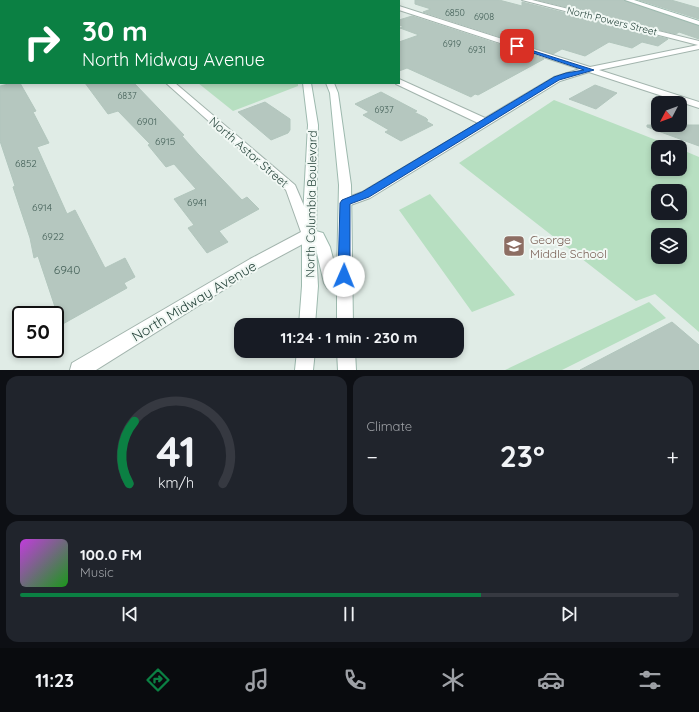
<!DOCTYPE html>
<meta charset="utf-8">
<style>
:root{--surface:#171b24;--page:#20242c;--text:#f1f3f6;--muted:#9ea1a6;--line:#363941;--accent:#0b8043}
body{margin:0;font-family:Quicksand,sans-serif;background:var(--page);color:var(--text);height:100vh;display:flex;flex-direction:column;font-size:15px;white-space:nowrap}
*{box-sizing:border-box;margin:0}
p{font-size:13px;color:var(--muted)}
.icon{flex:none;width:22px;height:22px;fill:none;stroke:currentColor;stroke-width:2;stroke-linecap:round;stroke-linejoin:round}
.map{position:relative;height:370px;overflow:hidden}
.drawer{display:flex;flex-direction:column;gap:6px;padding:6px;background:#0d0f14;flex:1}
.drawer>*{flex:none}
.guide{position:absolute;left:0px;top:0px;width:400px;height:84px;box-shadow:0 2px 6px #0003;background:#0b8043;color:#fff;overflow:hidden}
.needle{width:26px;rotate:229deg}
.buttons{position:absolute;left:651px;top:96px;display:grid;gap:8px}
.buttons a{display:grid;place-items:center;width:36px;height:36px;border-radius:8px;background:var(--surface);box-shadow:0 2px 6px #0003;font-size:20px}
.speed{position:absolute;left:12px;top:306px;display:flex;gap:8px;font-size:20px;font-weight:700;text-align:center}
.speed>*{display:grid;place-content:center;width:52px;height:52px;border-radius:50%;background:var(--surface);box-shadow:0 2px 6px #0003;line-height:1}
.speed .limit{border:2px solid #111;border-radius:6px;background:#fff;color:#111}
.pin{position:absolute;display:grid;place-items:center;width:34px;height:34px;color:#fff;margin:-17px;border-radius:8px;box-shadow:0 2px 6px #0006}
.me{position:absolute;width:44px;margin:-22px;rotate:1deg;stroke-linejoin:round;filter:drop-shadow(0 0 3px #0008)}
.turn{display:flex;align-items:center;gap:14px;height:84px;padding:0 16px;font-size:18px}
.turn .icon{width:52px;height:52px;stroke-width:2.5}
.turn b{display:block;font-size:28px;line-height:34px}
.big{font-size:30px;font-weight:700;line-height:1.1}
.drawer .widget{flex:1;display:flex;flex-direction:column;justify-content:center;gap:6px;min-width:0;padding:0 14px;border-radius:12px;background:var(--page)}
.drawer .dial{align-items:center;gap:0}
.dial svg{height:104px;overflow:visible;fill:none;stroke:var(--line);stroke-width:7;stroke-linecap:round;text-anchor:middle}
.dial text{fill:var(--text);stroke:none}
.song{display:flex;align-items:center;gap:12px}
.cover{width:48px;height:48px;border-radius:6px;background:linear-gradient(135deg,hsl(290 70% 55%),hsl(120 70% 35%))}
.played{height:4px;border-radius:2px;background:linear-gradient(90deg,var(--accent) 70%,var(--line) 70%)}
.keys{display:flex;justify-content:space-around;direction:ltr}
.heat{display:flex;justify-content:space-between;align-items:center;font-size:22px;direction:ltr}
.drawer .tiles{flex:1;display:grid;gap:6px;grid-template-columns:1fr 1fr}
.widget:last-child{grid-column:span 2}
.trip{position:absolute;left:234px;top:318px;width:230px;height:40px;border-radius:12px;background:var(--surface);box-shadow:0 2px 6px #0003;font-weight:700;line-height:40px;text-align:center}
.tab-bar{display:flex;height:64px;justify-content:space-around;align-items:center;background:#090b0e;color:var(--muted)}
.tab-bar .icon{width:28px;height:28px}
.tab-bar .active{color:var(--accent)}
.tab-bar b{font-size:18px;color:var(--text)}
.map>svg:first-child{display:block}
.green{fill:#b7dfc1;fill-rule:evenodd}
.building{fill:#b5c7bf;stroke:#b2c6bd}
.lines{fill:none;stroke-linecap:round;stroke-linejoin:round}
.minor-casing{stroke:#a2b4ad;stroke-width:2}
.secondary-casing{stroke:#9db9ae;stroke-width:2}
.minor{fill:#fff;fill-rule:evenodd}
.secondary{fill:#fff;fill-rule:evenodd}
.route{fill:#1a73e8;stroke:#114b97}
.labels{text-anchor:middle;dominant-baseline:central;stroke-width:4;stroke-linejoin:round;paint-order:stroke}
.far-number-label{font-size:9px;fill:#446058}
.far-street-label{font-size:10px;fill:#1f3e35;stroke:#f1f8f4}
.number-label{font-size:10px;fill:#446058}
.street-label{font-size:12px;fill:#1f3e35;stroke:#f1f8f4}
.education-label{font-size:12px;fill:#785e54;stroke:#f1f8f4;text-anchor:start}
.near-number-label{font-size:12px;fill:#446058}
.near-street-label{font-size:14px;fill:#1f3e35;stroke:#f1f8f4}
</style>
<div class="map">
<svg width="699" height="370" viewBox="0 0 699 370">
<rect width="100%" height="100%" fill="#e0ece6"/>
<!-- green -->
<path class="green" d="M198,83H298V86L233,111Z
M554,100L674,147H658V169H680V149L699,157V332L655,294L636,301L459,163ZM658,191H680V213H658ZM658,235H680V257H658Z
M430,194L515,295L472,312L399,210Z
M649,302L666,318L562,370H505Z"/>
<!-- building -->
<path class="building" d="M415,0H499L522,6V2L668,39L658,46L642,42L632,48L609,42L585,56L562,49L553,54L423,12L431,9L415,4Z
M538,0H624L699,26V39L679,32L676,34Z
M639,0H671L699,8V19Z
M412,16L544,59L478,95L475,94L471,97L407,68L399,71V42L419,35L400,28L404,27L399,25V20Z
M13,83H20L36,111L33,112L49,143L37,147L67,214L75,210L105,268L125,258L135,277L124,283L127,288L61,325L38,256L34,258L30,238L13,187L15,186L0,141V86Z
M85,83H134L184,135L182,136L198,154L242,200L247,197L259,209L219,231L228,242L207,253L188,228L194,225L174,199L196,189L174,164L166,167L148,145L150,144L118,111L108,114Z
M595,85L617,93L596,109L569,99Z
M381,92L417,111L414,112L426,118L428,120L426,121L433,125L401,141L385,132L389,130L363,115L369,112L355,104Z
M265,102L290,119V130L288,133L271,140L238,112Z
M647,125H699V146L647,127Z
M672,322L699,345V370H580Z"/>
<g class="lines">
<!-- minor casing -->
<g class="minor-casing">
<path id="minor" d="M71,0H78L79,1H72Z
M298,0H308L297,1Z
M372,0H380L381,1H373Z
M522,0H532L699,41V49L599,70L699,102V108L589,72L560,81L370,198L345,207L341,206L339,203L341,200L362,192L478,123L396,84L399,83V79L485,118L554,77L580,69L399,10V6L590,67L698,45Z
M0,72H1V76H0Z
M166,83H175L295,185L316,234L314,238L260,267L96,370H70L72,363L250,259L301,232L286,190Z"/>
</g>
<!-- secondary casing -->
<g class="secondary-casing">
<path id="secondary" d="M222,0H229L230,1H223Z
M625,0H634L699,21V25Z
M303,83H311L318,125L316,231L323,233L330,247L337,274L339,185L330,93L326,83H334L338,93L351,185L353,325H337V295L327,288L324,283L316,249L318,286L315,325H299L302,286V234L308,125Z
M297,351H315L313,370H295Z
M337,351H355L356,370H338Z"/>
</g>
<!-- minor -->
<use href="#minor" class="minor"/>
<!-- secondary -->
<use href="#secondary" class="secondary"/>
</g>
<!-- route -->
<path class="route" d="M515,45L594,70L559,80L369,197L350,204V276L348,279L344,281L340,279L338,276L340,203L342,200L362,192L554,77L566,73L584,70L515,47Z"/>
<!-- icons -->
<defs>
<g id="school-square" transform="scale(1.15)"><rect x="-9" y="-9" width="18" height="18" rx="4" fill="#8d6e63" stroke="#f1f8f4"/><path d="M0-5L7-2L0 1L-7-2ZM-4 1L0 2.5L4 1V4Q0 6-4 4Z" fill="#fff"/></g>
</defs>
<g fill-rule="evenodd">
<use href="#school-square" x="514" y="246"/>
</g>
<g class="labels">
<!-- far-number labels -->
<g class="far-number-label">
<text x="455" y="12">6850</text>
<text x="484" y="16">6908</text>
<text x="452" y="43">6919</text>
<text x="477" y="49">6931</text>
<text x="127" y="95">6837</text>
<text x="384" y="109">6937</text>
</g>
<!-- far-street labels -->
<g class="far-street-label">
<text transform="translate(612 21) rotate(14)">North Powers Street</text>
</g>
<!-- number labels -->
<g class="number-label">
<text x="147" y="121">6901</text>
<text x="165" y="141">6915</text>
<text x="26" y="163">6852</text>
<text x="197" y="202">6941</text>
<text x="42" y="207">6914</text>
<text x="53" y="236">6922</text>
</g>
<!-- street labels -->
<g class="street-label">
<text transform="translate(249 152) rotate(41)">North Astor Street</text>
<text transform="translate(311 204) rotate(-89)">North Columbia Boulevard</text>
</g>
<!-- education labels -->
<g class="education-label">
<text x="530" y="239">George<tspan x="530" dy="14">Middle School</tspan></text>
</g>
<!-- near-number labels -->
<g class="near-number-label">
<text x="67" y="269">6940</text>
</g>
<!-- near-street labels -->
<g class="near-street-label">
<text transform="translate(194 301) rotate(-31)">North Midway Avenue</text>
</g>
</g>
</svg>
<div class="buttons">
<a><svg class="needle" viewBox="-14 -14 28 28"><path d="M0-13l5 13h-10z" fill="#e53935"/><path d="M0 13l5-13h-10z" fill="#9ea1a6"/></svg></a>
<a><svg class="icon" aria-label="sound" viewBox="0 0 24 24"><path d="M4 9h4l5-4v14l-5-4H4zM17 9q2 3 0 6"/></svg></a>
<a><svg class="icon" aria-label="search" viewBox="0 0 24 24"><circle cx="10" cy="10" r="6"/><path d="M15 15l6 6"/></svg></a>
<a><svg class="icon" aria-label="layers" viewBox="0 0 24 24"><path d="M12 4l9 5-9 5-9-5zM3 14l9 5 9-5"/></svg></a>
</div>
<div class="speed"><div class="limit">50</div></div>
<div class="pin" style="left:517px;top:46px;background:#d93025"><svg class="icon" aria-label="arrive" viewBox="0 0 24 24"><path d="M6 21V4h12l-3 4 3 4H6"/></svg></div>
<svg class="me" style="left:344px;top:276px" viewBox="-20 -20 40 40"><circle r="19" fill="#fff"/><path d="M0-13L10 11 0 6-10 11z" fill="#1a73e8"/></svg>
<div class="trip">11:24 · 1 min · 230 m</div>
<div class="guide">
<div class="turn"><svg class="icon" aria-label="right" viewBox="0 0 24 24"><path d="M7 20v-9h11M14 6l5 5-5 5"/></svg><div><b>30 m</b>North Midway Avenue</div></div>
</div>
</div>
<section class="drawer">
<div class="tiles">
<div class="widget dial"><svg viewBox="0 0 100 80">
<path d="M14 69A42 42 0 1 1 86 69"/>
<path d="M14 69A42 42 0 0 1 18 21" stroke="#0b8043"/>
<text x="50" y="56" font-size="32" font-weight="700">41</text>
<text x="50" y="72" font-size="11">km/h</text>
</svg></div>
<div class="widget"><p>Climate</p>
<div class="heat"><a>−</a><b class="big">23°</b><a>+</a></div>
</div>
<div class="widget">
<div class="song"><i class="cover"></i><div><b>100.0 FM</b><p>Music</p></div></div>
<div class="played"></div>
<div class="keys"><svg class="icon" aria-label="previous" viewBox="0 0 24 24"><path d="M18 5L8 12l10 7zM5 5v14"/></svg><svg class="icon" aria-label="pause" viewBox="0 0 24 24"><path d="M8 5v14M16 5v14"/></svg><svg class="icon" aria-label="next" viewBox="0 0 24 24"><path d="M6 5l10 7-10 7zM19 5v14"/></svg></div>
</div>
</div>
</section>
<nav class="tab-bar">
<b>11:23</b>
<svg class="icon active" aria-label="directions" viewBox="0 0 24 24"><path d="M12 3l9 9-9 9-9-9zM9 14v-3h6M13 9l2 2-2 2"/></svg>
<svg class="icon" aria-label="music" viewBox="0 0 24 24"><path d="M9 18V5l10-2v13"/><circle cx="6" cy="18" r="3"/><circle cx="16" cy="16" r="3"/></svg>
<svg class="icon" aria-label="phone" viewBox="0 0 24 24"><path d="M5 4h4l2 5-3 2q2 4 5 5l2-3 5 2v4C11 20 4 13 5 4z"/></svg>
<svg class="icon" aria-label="climate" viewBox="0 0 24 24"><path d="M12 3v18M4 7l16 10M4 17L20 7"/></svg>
<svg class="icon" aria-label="car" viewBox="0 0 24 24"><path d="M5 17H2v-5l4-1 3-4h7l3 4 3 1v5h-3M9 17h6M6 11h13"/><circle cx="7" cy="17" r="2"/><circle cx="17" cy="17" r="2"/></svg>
<svg class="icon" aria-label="filters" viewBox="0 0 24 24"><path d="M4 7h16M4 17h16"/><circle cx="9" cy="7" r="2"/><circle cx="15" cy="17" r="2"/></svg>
</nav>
